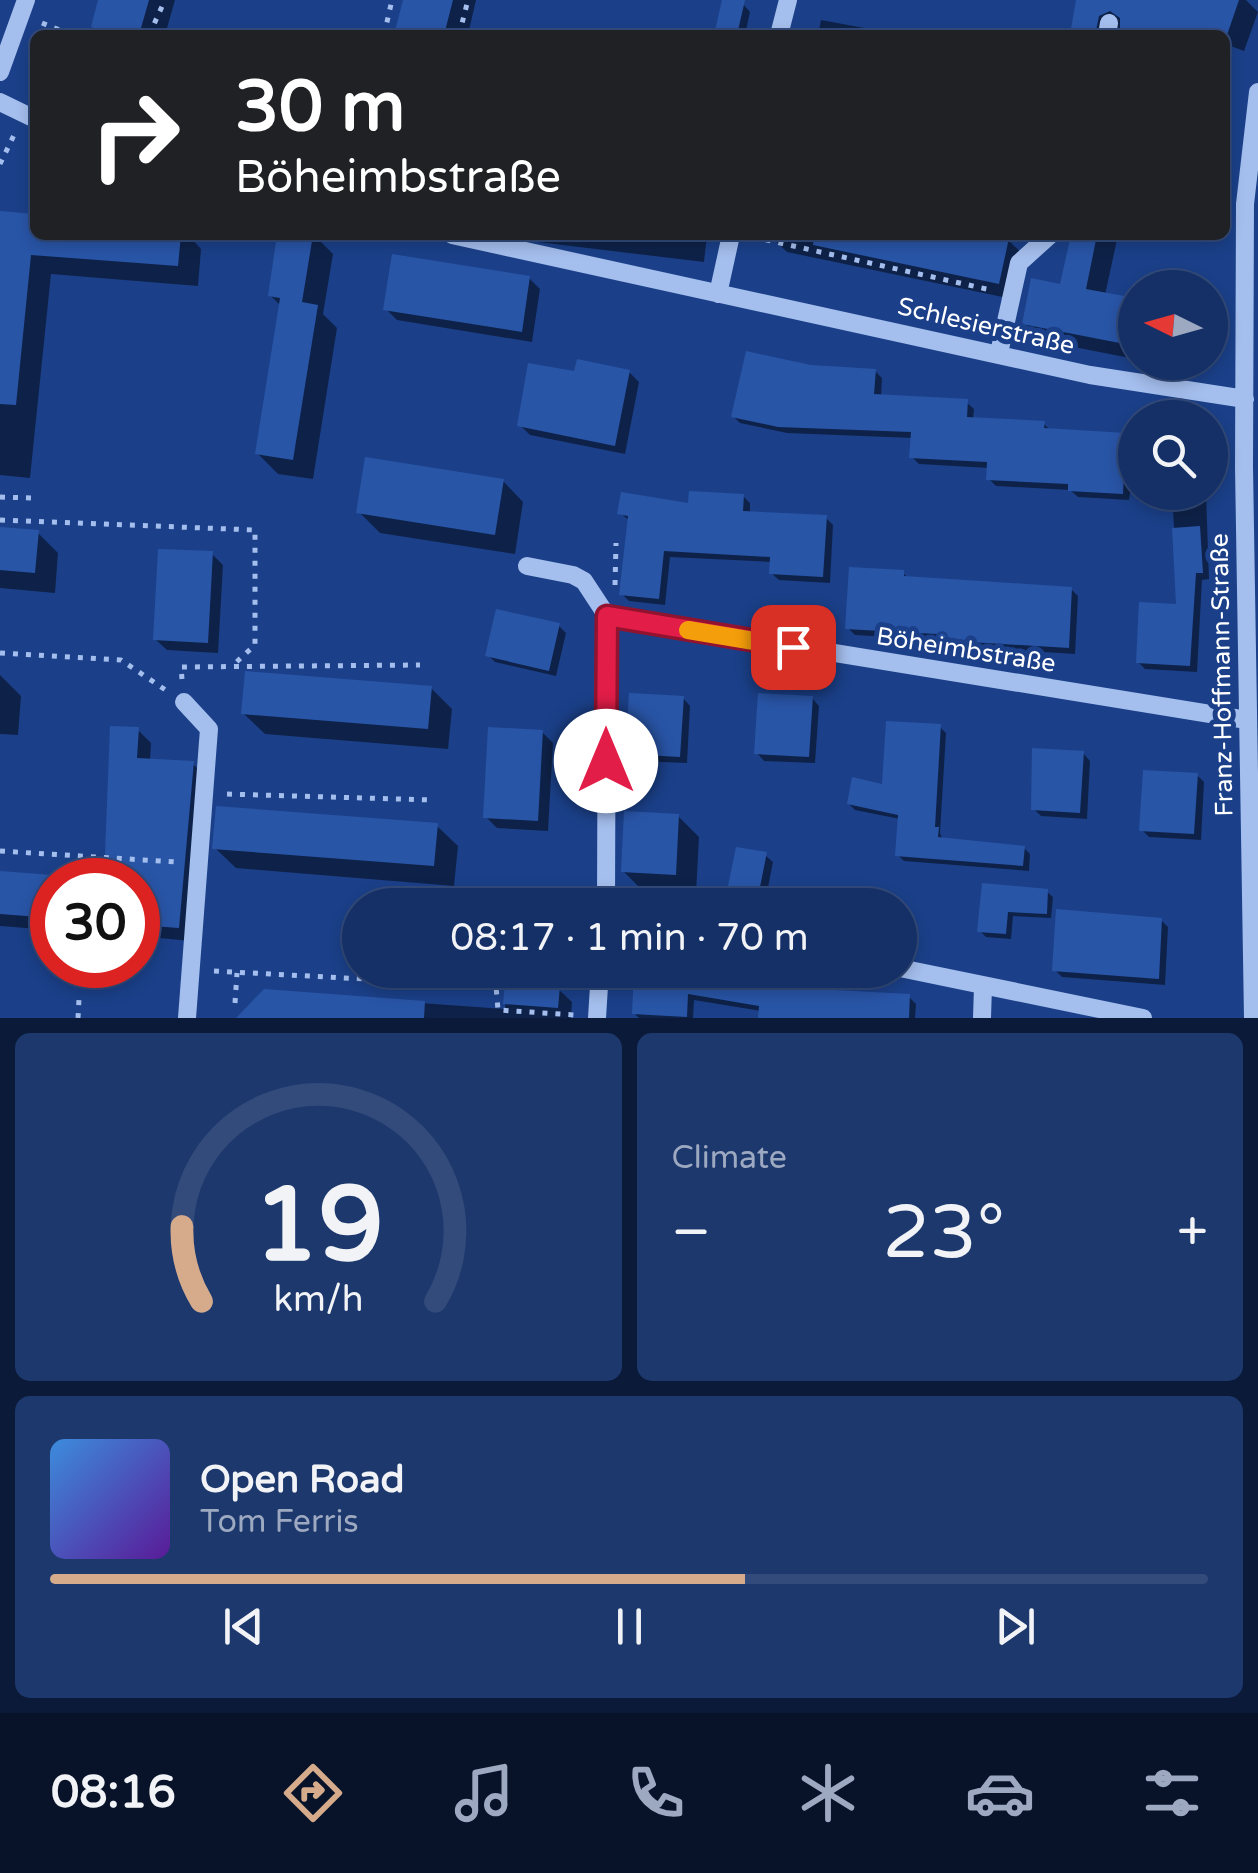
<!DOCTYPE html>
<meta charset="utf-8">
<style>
:root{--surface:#143067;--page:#1d386d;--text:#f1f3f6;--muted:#9da9c0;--line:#334b7b;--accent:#d6ab8b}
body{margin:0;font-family:"Varela Round",sans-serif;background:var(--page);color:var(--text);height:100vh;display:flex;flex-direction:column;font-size:38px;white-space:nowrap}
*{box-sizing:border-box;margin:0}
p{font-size:32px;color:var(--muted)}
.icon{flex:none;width:55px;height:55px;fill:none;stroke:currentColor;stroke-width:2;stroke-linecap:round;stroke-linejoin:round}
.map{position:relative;height:1018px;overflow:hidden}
.panel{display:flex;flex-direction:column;gap:15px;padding:15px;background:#0b1a39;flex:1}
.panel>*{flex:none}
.banner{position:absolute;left:30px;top:30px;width:1200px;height:210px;border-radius:15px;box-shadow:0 5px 15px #0003,0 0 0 2px var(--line);background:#202124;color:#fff;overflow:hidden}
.needle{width:65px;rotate:275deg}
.buttons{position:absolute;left:1118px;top:270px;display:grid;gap:20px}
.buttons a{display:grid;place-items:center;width:110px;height:110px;border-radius:50%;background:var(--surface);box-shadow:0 5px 15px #0003,0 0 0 2px var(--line);font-size:50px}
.speed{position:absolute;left:30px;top:858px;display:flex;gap:20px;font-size:50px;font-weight:700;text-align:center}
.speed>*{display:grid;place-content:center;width:130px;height:130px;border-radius:50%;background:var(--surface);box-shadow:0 5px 15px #0003,0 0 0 2px var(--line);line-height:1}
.speed .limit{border:15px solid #d22;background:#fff;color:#111}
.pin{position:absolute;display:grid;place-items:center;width:85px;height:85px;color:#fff;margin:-42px;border-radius:20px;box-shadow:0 5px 15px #0006}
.me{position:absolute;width:110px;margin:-55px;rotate:0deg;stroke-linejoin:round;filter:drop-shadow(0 0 8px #0008)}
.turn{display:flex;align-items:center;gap:35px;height:210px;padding:0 40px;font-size:45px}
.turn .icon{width:130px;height:130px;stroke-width:2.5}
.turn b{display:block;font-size:70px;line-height:85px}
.big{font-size:75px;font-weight:600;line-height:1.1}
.panel .tile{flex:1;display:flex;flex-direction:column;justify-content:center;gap:15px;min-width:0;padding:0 35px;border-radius:15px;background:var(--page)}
.panel .dial{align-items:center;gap:0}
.dial svg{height:260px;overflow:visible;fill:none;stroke:var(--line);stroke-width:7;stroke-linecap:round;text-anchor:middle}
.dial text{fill:var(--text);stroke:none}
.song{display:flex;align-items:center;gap:30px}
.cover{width:120px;height:120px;border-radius:15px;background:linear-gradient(135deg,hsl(210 70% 55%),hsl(270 70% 35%))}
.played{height:10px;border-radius:5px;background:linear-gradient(90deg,var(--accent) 60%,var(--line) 60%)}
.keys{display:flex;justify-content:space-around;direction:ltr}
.heat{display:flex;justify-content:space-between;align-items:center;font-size:55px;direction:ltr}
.panel .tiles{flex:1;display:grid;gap:15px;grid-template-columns:1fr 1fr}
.tile:last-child{grid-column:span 2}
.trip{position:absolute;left:342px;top:888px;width:575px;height:100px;border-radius:50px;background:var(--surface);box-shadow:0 5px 15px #0003,0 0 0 2px var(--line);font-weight:600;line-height:100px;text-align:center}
.tabs{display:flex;height:160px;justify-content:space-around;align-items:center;background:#081329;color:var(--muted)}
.tabs .icon{width:70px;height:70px}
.tabs .selected{color:var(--accent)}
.tabs b{font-size:45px;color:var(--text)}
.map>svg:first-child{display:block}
.shadow{fill:#0007}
.building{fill:#2955a7}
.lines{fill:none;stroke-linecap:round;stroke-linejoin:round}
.path{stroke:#a4beed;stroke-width:5;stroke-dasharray:5 8;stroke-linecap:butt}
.minor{stroke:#a4beed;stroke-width:18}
.route-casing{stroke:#92132f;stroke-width:25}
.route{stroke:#e11d48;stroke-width:18}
.slow{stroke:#f59e0b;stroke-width:18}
.labels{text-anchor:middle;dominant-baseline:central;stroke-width:10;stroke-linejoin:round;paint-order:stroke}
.street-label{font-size:25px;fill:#fff;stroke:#1b4089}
</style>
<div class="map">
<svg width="1258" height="1018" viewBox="0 0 1258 1018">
<rect width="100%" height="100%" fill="#1b4089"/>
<!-- shadow -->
<path class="shadow" d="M101,0H175L165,35H102L93,26Z
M406,0H476L468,35H397Z
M1079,0H1246L1258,12L1244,51L1225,44V35H1122V29L1116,35H1073Z
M743,4L750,12L745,35H717Z
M821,20L902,35H818Z
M0,214L35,217V235H188L201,249L198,286L51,274L30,478L0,475Z
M280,235H314L333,254L323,314L337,328L313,479L278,474L257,453L281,306L270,295Z
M516,235H707L704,262L521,240Z
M769,235H985L1008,240L1026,257L1017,300L787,252Z
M1040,235H1118L1105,295L1135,301V359L1043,341L1025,324L1062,287L1072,240Z
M529,278L540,289L532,342L397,320L386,309Z
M1155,362H1200L1198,371Z
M810,368L875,371L882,378L881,397L966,402L974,409L973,420L1044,424L1051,431L1135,436V492H1206L1209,579L1202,580L1197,672L1145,669L1138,662L1179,606L1172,495L1130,493L1129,500L1078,497L1070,490L996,486L989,479V468L919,464L912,457L913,438L787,433L740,423L733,416Z
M629,372L639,382L625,454L530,435L520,425L576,374Z
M503,481L523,502L515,554L380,533L359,512Z
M743,496L750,503V513L826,518L833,525L830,583L779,580L771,573L772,562L670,557L665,605L629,601L622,594L630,521L620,513Z
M0,529L37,532L58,553L55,593L0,588Z
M212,554L223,565L218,653L167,650L155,639Z
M903,573L909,579L1071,589L1078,596L1075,654L947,646L941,640L855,635L848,628Z
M558,625L566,633L556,676L495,662L488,655Z
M0,675L21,696L18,735L0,734Z
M431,688L452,709L448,749L265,734L244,714Z
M683,698L690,706L687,763L635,761L628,753Z
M812,698L819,706L815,763L764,761L757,753Z
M940,727L946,733L940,833L943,840L1024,848L1030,854L1029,871L904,861L898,855L900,819L855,810L849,804L885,787Z
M138,730L151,743L150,761L193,764L206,777L191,941L138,936V880H106Z
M542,732L553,743L548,831L497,828L486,817Z
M1083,753L1090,761L1087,819L1041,816L1034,809Z
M1197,775L1204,782L1201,840L1149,837L1142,830Z
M678,816L699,837L696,894L644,892L623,871Z
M437,826L458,846L454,886L236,868L215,848Z
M765,855L773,862L765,903L737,897L730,890Z
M0,873L85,880H52V930L0,926Z
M984,886L1047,892L1053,897L1051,918L1013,916L1011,939L986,937L980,931Z
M489,897L536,901L540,905H488Z
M1161,920L1168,927L1165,985L1062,977L1055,970Z
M508,970H544L543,987L558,989L572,1002L571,1018H239L265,992L505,1009Z
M637,970H703L754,978L759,984L815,987L820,992L909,997L916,1004L915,1018H761V1011L694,1000L693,1018H639L634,1013Z"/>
<!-- building -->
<path class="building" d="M98,0H149L139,35H118L91,27Z
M403,0H453L444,35H394Z
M722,0H745L737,35H714Z
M1076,0H1239L1227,35H1120V18L1110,11L1099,16L1095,35H1070Z
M0,211L35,214V235H181L178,266L31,255L16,405L0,404Z
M277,235H313L302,302L318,305L293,460L255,454L280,298L268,296Z
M814,235H997L1009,238L999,284L813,245Z
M1071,235H1097L1086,289L1135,298V346L1022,324L1031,278L1060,284Z
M392,254L530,276L522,332L383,310Z
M746,351L811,365L876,369L874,394L968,399L967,417L1045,421L1044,428L1126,433L1123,494L1068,491V484L986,480L987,462L909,458L911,432L778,427L731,417Z
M577,359L630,370L615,446L517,426L528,363L574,371Z
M365,457L504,479L495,535L356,513Z
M689,491L744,494L743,511L827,515L823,577L769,574L770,557L664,551L659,599L619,595L628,516L617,514L621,492L688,503Z
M1200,526L1203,573H1196L1190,666L1136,663L1139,602L1176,604L1172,528Z
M0,527L39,530L35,573L0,570Z
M158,549L213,551L208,643L153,640Z
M849,567L904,570V576L1072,587L1069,648L937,640V634L845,629Z
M496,609L560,623L549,671L485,656Z
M245,671L432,686L428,729L241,714Z
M629,693L684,696L680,757L625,754Z
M758,693L813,696L809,757L754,754Z
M886,721L941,724L935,827H939L938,837L1025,846L1023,866L895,856L898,815L847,804L852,777L882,784Z
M110,726L139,727L137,758L194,761L179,928L138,925V880H104Z
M488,727L543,730L538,821L483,818Z
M1032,748L1084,751L1080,813L1031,810Z
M1143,770L1198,773L1194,834L1139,831Z
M216,806L438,823L434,866L212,849Z
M624,811L679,814L676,875L621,872Z
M736,847L767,852L758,897L727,891Z
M0,871L52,875V918L0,914Z
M982,883L1048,889L1047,914L1008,912L1006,934L977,932Z
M1056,909L1162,918L1159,979L1052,971Z
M634,970H719L755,976L754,981L816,984L815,989L910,994L909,1018H758L759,1006L688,994L687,1017L632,1014Z
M505,982L560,986L558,1008L503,1004Z
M264,989L425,1001L424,1018H236Z"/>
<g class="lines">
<!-- path -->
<path class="path" d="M42,23L72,35
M149,35L165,0
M384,35L392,0
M459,35L468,0
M0,164L14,135
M753,237L991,290
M0,497L31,498
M0,520L255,530V645L231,667
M615,585L616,543
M0,653L121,660L167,691
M182,679L181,667L420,665
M227,794L433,800
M0,851L176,862
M214,971L496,986L498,1010L575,1015
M235,1003L237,973
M78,1018L79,999"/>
<!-- minor -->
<path class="minor" d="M779,35L788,0
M1107,35L1109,23
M0,72L26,0
M0,102L35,119
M452,235L1090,375L1245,399
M718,294L731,235
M999,353L1019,263L1050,235
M527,566L573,575L584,581L607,616
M184,702L209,729L187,1018
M606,905L607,616L1247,720
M900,968L1143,1018
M597,1018L600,970
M982,1018L983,986
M1253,1018L1244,467L1245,204L1258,92"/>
</g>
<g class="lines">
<!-- route casing -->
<g class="route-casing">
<path id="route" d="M606,761L607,616L793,647"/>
</g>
<!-- route -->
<use href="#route" class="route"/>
<!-- slow -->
<path class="slow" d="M688,630L754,641"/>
</g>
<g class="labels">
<!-- street labels -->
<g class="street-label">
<text transform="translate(986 326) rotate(13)">Schlesierstraße</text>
<text transform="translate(966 650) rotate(9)">Böheimbstraße</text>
<text transform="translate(1222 675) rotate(-91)">Franz-Hoffmann-Straße</text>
</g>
</g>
</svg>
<div class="buttons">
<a><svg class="needle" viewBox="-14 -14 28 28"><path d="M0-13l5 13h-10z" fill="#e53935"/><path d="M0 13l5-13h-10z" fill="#9da9c0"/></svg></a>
<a><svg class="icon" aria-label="search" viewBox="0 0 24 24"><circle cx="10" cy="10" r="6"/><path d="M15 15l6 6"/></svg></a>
</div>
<div class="speed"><div class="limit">30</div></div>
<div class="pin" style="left:793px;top:647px;background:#d93025"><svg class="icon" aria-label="arrive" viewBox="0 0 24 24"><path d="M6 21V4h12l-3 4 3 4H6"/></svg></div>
<svg class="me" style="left:606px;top:761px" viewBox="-20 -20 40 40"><circle r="19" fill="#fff"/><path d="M0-13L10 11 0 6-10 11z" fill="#e11d48"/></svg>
<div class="trip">08:17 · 1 min · 70 m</div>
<div class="banner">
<div class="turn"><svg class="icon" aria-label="right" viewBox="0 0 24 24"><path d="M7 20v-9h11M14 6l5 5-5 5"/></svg><div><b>30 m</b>Böheimbstraße</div></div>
</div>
</div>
<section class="panel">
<div class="tiles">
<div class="tile dial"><svg viewBox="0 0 100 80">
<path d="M14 69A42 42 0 1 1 86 69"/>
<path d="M14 69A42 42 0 0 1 8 46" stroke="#d6ab8b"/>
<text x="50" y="56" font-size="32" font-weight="700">19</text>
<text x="50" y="72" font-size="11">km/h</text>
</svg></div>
<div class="tile"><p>Climate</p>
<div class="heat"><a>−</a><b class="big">23°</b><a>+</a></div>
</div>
<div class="tile">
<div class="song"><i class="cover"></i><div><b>Open Road</b><p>Tom Ferris</p></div></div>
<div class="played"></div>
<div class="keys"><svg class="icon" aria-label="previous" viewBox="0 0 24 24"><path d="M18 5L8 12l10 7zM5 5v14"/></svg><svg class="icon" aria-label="pause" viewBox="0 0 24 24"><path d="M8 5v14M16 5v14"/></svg><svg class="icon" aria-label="next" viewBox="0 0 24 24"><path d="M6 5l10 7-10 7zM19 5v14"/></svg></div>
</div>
</div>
</section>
<nav class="tabs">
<b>08:16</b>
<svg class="icon selected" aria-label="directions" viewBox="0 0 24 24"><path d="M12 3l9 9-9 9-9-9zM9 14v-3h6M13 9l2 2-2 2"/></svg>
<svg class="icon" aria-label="music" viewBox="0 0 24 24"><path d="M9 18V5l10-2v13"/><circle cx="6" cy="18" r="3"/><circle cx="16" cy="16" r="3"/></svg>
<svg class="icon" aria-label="phone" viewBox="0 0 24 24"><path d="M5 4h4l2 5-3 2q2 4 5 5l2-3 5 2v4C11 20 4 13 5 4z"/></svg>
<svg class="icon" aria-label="climate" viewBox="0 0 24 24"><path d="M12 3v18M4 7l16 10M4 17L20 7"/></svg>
<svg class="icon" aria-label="car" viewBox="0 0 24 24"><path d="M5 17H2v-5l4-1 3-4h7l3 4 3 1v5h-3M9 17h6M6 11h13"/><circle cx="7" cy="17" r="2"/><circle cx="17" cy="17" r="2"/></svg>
<svg class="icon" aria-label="filters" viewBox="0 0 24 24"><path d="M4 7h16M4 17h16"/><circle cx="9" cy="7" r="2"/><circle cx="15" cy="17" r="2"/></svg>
</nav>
